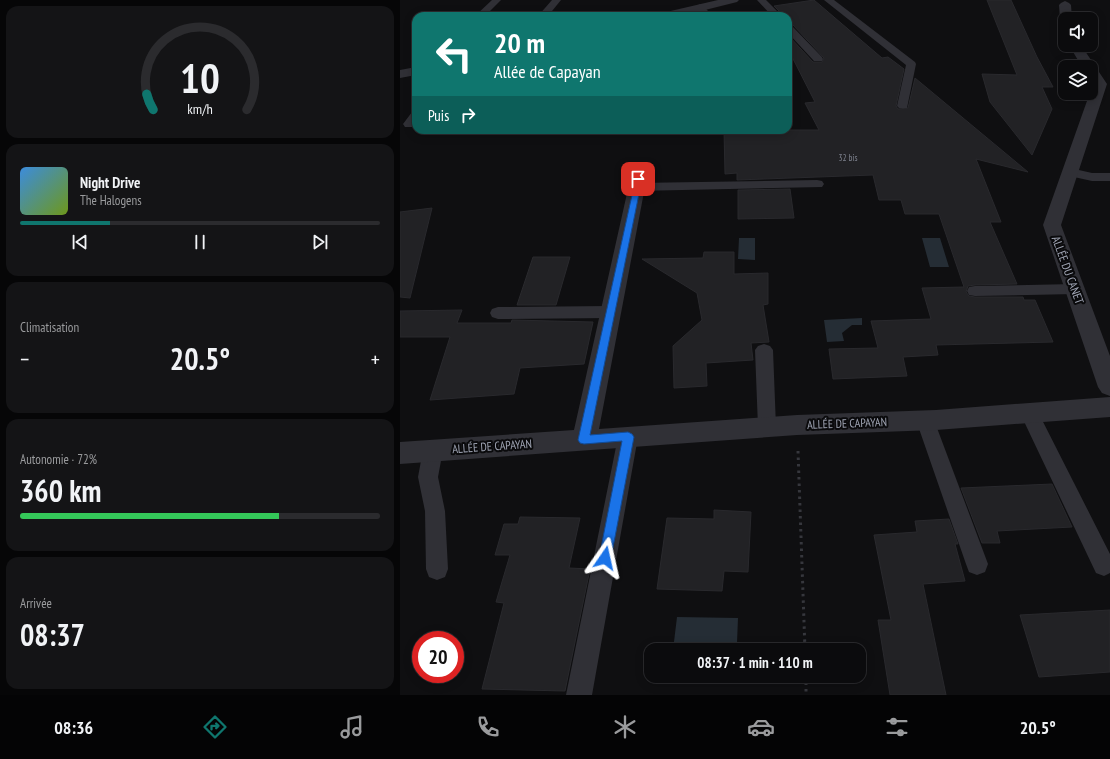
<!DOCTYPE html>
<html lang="fr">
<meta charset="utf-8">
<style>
:root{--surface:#0b0b0d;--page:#141416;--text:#f1f3f6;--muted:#9a9b9d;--line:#2b2b2e;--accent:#0f766e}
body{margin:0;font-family:"PT Sans Narrow",sans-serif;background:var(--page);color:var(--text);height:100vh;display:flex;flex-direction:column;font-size:15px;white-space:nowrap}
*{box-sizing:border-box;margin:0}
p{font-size:13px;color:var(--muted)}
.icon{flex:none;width:22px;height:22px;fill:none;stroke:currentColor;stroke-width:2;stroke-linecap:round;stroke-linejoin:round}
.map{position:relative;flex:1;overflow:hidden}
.details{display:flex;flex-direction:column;gap:6px;padding:6px;background:#060607;width:400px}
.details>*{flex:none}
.hud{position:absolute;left:12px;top:12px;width:380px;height:122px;border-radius:12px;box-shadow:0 2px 10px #0003,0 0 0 1px var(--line);background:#0f766e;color:#fff;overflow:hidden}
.fabs{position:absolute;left:658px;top:12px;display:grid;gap:8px}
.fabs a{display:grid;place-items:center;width:40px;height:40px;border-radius:8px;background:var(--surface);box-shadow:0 2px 10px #0003,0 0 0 1px var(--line);font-size:20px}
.speed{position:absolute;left:12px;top:631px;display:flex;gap:8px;font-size:20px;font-weight:700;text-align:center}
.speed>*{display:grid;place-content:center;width:52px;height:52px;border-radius:50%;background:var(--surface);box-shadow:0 2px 10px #0003,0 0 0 1px var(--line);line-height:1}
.speed .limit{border:6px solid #d22;background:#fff;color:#111}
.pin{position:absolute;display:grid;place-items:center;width:34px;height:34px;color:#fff;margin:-17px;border-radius:8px;box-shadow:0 2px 6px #0006}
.me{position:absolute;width:44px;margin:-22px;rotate:11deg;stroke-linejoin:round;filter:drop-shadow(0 0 3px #0008)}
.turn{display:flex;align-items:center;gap:14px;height:84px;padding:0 16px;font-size:18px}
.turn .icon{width:52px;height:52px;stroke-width:2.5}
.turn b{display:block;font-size:28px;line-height:34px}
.then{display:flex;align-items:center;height:38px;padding:0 16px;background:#0003;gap:8px;font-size:15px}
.big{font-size:30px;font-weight:700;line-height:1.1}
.details .card{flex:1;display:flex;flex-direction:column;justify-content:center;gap:6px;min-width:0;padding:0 14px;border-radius:12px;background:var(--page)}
.details .dial{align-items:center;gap:0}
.dial svg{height:104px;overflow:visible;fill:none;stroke:var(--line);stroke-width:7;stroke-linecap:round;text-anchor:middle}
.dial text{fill:var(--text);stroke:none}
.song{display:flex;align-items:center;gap:12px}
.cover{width:48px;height:48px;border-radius:6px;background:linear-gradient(135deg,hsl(210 70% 55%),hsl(80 70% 35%))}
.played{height:4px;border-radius:2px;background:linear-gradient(90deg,var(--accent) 25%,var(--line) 25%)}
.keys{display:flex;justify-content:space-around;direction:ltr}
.heat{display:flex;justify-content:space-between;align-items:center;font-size:22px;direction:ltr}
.charge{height:6px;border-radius:3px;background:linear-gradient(90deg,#34c759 72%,var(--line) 0)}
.trip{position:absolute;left:244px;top:643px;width:222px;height:40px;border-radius:12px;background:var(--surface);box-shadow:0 2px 10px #0003,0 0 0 1px var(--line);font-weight:700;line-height:40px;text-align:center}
.tab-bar{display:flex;height:64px;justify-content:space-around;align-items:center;background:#040405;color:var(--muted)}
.tab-bar .icon{width:28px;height:28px}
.tab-bar .current{color:var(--accent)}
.tab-bar b{font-size:18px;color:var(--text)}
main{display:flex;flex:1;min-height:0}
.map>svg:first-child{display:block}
.water{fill:#252d35}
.building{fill:#222225;stroke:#29292d}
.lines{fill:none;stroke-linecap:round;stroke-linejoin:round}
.path{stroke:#36373d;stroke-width:3;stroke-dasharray:2.5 4;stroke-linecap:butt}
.lane{fill:#303036;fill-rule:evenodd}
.street{fill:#303036;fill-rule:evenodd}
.route{fill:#1a73e8;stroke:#114b97}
.labels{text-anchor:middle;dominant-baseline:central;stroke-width:4;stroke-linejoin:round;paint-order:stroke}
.far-number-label{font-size:9px;fill:#7f838f}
.street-label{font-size:12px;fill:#9fa4b3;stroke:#0a0a0c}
</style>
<main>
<section class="details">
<div class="card dial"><svg viewBox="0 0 100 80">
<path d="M14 69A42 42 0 1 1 86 69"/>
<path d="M14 69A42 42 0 0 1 9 57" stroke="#0f766e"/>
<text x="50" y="56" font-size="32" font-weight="700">10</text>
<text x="50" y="72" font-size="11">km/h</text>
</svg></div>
<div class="card">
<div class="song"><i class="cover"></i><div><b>Night Drive</b><p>The Halogens</p></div></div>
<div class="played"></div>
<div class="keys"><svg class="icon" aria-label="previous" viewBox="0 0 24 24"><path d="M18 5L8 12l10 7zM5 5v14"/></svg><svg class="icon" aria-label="pause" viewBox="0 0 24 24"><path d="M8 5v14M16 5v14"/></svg><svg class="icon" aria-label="next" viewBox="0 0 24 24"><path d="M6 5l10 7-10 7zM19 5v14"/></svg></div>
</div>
<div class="card"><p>Climatisation</p>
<div class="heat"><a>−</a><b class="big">20.5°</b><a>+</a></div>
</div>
<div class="card"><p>Autonomie · 72%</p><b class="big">360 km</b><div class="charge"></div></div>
<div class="card"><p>Arrivée</p><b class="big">08:37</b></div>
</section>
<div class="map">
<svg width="710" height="695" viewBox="0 0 710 695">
<rect width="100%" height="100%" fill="#0f0f11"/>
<!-- water -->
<path class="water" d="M339,238H355V260L338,259Z
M522,238H540L549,267H530Z
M462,318V325H452L442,333L444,341L427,342L424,320Z
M277,617L338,618L337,643L333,648L316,650L310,644L306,650H273Z"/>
<!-- building -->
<path class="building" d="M414,0L482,58L488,57L504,69L496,106L498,109L508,108L515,78L628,172L576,159L601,222H590L617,284L575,285L568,286L566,292L569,296L575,297H623L624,300H635L653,342L536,345L538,355L503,357L507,376L433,379L429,349L478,348L471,321L531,319L522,288L564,287L539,214H505L501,200H479L473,175L337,180V173L325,174L324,130H419L405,103L415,102L388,49V35L413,62H422L424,58L392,24L388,23V16H384L374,6Z
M587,0H611L637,57L653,87H642L652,109L632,155L590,102L582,74L617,75Z
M390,189L394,218L338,219V190Z
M32,208L10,298L0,297V212Z
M304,252H334V274L368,273V304L363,305L369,342L351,343L353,360L306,363L307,386L274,388L273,346L302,320L297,293L242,259L303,258Z
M133,257H170L156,305H117Z
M62,310L57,323H111L112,320L193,322L184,364L120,368L114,394L30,400L50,337H0V311Z
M652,484L672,527L597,531L600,543H582L561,488Z
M314,510L351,512L348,572L324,571L322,591L257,589L267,518L314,519Z
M120,517L180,518L169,568L190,569L165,691L82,689L104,603L96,602L110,555H95L104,524H118Z
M549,519L558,544H555L565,581L523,584L546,695H490L478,620H491L474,535L517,532L515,521Z
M710,610V672L639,677L620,615Z"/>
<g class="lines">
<!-- path -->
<path class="path" d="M398,451L405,650
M406,676V695"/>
<!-- lane -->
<path class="lane" d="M92,0H101L85,16H75Z
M152,0H161L148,16H138Z
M357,0H366L382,16H372Z
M424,0H434L515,62L516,64L507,108H499L497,106L506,65Z
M300,4L303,5L312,16H302L295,7Z
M388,24L391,25L422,57L423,59L422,61H414L388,33Z
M16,111V122L13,127H5L3,124L12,112Z
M670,168L692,173H710V181H692L665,175L664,172L665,169Z
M417,180L422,181L424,184L422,187L236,191L231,190L229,187L231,184L236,183Z
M675,284L681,285L683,289L681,293L675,294L575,296L569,295L567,291L569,287L575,286Z
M210,306L216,308L218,312L216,316L210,318L98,319L92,317L90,313L92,309L98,307Z
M364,344L370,346L373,350L376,427L374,432L367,435L360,432L358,427L355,350L358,346Z
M629,405L636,408L710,554V573L704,576L696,573L620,413L622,408Z
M525,412L532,415L534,420L588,564L585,572L577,575L569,572L566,564L516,420L518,415Z
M228,429L235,431L238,437L192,695H166L218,437L221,431Z
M33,442L40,444L43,450L38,477L45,511L48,569L45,577L37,580L29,577L26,569L25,511L18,477L23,450L26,444Z"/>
<!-- street -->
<path class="street" d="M318,0H339L337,2L281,16H260L262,13Z
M665,1L669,3L671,5L672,19H665V22L660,19L659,5L661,3Z
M669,45H681L707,84L661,225L710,356V396L702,393L698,387L643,225L693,84L691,81V67H682Z
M16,67V75L0,78V70Z
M240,166L246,167L248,171L199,429L397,415L536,410L710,397V417L536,430L397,435L0,464V442L174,430L232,171L234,167Z"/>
</g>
<!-- route -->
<path class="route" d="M236,177L242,179L190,435L228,432L232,434L234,437L211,558L209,562L205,564L201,562L199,558L222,441L184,444L180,443L178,440Z"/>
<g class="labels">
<!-- far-number labels -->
<g class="far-number-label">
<text x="448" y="157">32 bis</text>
</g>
<!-- street labels -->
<g class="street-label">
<text transform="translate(668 270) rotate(70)">ALLÉE DU CANET</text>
<text transform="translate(447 423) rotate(-2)">ALLÉE DE CAPAYAN</text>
<text transform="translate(92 446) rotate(-4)">ALLÉE DE CAPAYAN</text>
</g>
</g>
</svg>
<div class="fabs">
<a><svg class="icon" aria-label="sound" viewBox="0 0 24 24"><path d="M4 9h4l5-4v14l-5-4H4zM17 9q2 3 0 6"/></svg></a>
<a><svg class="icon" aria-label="layers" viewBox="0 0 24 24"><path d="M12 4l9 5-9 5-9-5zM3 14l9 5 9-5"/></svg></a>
</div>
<div class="speed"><div class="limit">20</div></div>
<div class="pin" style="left:238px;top:179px;background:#d93025"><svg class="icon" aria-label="arrive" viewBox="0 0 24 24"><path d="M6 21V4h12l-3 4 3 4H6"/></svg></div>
<svg class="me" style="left:205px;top:558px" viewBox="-20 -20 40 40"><path d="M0-17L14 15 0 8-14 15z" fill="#1a73e8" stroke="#fff" stroke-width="4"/></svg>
<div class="trip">08:37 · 1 min · 110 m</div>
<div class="hud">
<div class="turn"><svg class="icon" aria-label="left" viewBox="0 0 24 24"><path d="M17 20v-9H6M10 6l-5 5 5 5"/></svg><div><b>20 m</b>Allée de Capayan</div></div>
<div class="then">Puis<svg class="icon" aria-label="right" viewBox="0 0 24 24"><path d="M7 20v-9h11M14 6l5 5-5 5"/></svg></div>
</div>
</div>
</main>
<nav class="tab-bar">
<b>08:36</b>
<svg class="icon current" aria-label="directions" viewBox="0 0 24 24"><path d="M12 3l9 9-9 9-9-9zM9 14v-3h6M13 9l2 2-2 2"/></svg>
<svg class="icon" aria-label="music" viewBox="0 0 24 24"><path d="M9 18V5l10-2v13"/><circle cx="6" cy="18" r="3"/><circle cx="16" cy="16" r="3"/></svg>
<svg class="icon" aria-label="phone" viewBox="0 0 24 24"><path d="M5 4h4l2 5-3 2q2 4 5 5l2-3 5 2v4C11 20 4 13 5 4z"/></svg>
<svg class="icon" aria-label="climate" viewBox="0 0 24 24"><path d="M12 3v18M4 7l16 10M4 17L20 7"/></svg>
<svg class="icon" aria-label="car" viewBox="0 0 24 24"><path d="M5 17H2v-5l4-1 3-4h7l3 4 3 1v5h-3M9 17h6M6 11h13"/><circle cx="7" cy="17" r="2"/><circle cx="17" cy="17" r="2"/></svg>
<svg class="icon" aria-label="filters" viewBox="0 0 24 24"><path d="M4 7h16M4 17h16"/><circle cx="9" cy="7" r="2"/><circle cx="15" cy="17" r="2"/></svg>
<b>20.5°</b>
</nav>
